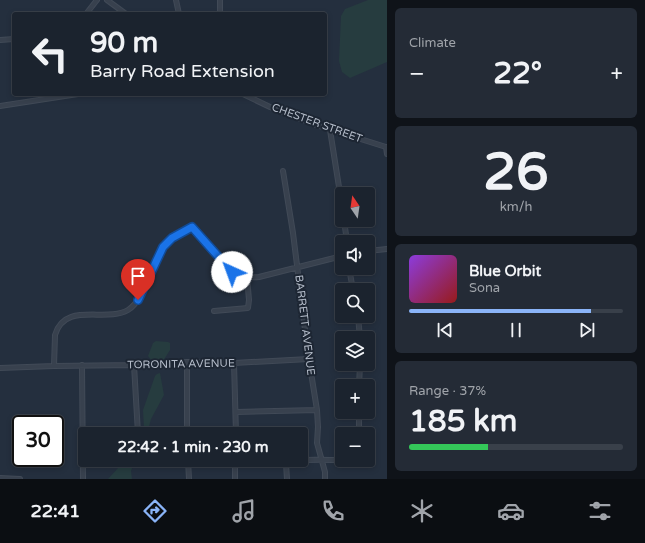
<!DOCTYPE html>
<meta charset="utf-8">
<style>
:root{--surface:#1b232e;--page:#242b36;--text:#f1f3f6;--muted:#a0a4aa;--line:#39404a;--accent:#8ab4f8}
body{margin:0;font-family:"Varela Round",sans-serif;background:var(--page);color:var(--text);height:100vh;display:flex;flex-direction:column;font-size:15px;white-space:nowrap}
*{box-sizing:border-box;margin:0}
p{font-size:13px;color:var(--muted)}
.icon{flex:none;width:22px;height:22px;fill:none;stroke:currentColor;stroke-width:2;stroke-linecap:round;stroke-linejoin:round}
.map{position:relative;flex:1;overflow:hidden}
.panel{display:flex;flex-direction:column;gap:8px;padding:8px;background:#0f1319;width:258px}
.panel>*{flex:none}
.banner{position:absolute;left:12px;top:12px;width:315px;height:84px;border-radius:4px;box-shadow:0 2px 6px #0003,0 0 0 1px var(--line);background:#1b232e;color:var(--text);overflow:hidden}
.needle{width:26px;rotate:347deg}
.buttons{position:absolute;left:335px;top:187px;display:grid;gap:8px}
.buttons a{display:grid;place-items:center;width:40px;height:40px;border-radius:4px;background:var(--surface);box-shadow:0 2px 6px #0003,0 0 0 1px var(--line);font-size:20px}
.speed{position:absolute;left:12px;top:415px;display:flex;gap:8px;font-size:20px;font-weight:700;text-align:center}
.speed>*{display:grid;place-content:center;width:52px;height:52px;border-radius:50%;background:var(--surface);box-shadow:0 2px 6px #0003,0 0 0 1px var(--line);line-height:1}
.speed .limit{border:2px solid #111;border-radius:6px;background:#fff;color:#111}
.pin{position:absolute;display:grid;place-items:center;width:34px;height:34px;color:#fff;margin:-41px -17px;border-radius:50% 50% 50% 0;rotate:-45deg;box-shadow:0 0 4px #0007}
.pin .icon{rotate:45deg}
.me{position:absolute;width:44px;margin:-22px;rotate:317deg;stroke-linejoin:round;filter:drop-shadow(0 0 3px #0008)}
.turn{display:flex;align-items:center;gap:14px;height:84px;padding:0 12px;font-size:18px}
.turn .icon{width:52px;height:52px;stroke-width:2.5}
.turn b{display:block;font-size:28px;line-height:34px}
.big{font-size:30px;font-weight:700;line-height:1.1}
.panel .tile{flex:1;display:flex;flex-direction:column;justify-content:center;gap:6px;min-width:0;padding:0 14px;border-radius:6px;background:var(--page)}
.panel .dial{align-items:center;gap:0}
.dial b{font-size:52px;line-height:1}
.song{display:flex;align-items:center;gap:12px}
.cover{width:48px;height:48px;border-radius:6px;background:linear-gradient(135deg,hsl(270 70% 55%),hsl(0 70% 35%))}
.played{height:4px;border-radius:2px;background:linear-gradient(90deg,var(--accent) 85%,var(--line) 85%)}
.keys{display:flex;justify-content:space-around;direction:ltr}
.heat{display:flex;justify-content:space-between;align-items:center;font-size:22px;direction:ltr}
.charge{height:6px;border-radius:3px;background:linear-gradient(90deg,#34c759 37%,var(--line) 0)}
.trip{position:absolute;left:78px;top:427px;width:230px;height:40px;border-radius:4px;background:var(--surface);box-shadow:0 2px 6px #0003,0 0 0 1px var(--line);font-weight:700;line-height:40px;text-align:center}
.menu{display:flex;height:64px;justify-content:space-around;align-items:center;background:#0b0e12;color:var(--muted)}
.menu .icon{width:28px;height:28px}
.menu .selected{color:var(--accent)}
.menu b{font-size:18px;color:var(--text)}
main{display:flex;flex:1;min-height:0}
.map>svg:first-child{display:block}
.green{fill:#263c3f}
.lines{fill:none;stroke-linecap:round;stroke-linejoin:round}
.street-casing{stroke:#414a57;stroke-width:6}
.street{stroke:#38414e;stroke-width:4}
.route-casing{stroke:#114b97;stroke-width:10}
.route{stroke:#1a73e8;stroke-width:7}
.labels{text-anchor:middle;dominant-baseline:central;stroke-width:4;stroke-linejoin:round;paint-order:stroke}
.street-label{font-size:11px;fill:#b4bcc9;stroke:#1d2633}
</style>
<main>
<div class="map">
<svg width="387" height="479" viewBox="0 0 387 479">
<rect width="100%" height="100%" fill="#242f3e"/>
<!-- green -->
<path class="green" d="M368,0H387V62L350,78L342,72L339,61L341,16L345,9Z
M156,341L168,342L170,343V350L163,361H152L148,356L153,343Z
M160,373L164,395L151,419L147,434H139L144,428L143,410L155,376L157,374Z
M121,460H135L131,471L132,479H108L119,467Z"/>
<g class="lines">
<!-- street casing -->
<g class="street-casing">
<path id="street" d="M107,0L126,14
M176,0L179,14
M220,0V14
M86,14L97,0
M0,40L14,39
M243,94L270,107L316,125L386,147
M0,106L78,94
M330,130L342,206
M386,147L387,154
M283,171L293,233L308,354L317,410L318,427L317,443L325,472V479
M344,220L347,242
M368,251L387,249
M349,268L353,290
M214,311L248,308L249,300L247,277
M358,316L360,338
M187,362V434
M234,363L236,434
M82,365L83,479
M134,365L138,434
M54,366L134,365L187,362L234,363L309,359
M0,368L54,366L55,335C65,301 105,323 128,310C144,301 153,262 164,246C170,237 182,232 192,227L231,271C239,277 249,278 259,277L342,256
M359,386L360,364
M236,412L317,410
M359,412V434
M188,460L189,479
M235,460V479
M0,478L20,479
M287,479L286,464C294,457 336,461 349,460"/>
</g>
<!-- street -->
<use href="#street" class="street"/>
</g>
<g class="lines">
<!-- route casing -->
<g class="route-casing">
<path id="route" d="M138,300L163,247L172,238L192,227L232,272"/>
</g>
<!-- route -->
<use href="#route" class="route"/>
</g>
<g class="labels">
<!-- street labels -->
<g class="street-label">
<text transform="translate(317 123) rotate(20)">CHESTER STREET</text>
<text transform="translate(305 325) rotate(83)">BARRETT AVENUE</text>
<text transform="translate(181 364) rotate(-1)">TORONITA AVENUE</text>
</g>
</g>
</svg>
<div class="buttons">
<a><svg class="needle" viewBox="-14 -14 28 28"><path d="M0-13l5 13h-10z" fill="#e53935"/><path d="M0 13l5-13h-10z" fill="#a0a4aa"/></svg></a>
<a><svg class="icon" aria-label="sound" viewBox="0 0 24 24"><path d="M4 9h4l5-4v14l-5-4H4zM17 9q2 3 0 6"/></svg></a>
<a><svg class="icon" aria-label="search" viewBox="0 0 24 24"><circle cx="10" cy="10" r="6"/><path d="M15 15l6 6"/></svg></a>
<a><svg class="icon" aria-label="layers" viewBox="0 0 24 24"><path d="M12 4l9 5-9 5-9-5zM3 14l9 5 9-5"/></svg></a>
<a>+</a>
<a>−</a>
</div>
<div class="speed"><div class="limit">30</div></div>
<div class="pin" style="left:138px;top:300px;background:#d93025"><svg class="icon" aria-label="arrive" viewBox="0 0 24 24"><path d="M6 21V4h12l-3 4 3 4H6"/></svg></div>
<svg class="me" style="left:232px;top:272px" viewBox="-20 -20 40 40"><circle r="19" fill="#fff"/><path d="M0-13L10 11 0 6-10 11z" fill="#1a73e8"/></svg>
<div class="trip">22:42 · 1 min · 230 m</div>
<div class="banner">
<div class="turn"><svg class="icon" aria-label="left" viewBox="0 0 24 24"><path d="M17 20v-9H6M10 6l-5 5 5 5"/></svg><div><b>90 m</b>Barry Road Extension</div></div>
</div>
</div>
<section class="panel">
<div class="tile"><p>Climate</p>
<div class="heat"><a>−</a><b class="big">22°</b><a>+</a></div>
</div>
<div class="tile dial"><b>26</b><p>km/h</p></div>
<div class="tile">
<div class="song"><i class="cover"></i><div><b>Blue Orbit</b><p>Sona</p></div></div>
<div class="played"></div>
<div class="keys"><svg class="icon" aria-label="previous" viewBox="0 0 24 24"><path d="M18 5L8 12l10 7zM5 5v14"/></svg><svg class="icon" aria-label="pause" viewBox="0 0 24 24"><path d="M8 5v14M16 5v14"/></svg><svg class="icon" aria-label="next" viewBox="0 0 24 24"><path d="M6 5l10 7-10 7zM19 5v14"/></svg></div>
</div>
<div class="tile"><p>Range · 37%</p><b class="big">185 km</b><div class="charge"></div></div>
</section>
</main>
<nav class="menu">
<b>22:41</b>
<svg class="icon selected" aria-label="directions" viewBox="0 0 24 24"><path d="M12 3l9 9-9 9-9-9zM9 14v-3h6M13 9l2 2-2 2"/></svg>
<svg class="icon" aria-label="music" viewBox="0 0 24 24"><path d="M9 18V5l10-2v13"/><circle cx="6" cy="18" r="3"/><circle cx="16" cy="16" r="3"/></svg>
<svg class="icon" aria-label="phone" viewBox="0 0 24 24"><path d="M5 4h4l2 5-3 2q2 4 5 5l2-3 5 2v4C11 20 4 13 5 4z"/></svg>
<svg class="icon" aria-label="climate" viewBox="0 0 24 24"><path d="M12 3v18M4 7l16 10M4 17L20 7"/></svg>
<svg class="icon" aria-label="car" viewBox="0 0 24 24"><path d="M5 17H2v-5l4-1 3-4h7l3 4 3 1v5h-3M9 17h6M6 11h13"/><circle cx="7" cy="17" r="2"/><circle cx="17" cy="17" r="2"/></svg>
<svg class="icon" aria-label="filters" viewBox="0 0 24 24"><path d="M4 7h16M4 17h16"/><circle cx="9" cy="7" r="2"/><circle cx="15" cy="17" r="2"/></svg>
</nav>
